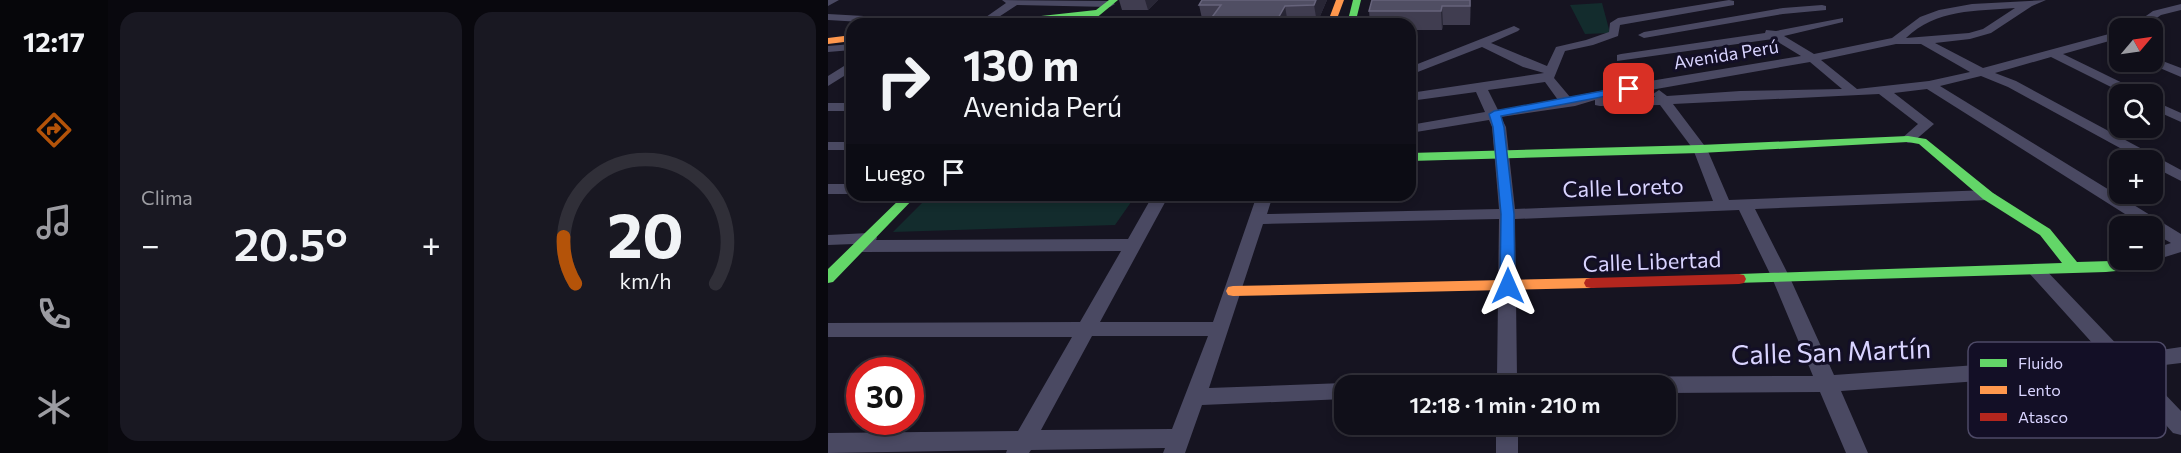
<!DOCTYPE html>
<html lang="es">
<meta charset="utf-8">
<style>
:root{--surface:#100f19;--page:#191822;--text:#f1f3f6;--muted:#9c9ca2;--line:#302f38;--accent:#b45309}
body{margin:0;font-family:Commissioner,sans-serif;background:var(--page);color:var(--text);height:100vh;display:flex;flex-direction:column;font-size:22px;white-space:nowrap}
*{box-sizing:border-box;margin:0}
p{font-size:20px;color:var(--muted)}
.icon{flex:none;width:33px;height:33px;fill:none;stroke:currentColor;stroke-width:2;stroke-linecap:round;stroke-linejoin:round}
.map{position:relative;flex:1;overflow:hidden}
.panel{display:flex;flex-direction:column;gap:12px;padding:12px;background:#09080e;width:720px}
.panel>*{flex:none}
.banner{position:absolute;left:18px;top:18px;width:570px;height:183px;border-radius:18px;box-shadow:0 3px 9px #0003,0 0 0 2px var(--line);background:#100f19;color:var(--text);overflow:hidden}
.needle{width:39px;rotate:61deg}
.fabs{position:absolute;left:1281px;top:18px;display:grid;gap:12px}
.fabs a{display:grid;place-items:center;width:54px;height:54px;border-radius:12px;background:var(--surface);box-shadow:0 3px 9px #0003,0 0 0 2px var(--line);font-size:30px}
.speed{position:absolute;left:18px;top:357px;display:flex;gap:12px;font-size:30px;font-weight:700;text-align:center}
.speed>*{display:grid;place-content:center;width:78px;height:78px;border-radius:50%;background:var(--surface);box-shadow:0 3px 9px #0003,0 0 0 2px var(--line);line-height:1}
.speed .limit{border:9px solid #d22;background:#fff;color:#111}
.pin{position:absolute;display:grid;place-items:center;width:51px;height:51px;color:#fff;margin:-26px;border-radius:12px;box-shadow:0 3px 9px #0006}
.me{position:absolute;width:66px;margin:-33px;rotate:0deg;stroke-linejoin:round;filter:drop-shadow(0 0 4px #0008)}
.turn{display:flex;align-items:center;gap:21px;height:126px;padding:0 18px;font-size:27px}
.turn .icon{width:78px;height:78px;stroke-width:2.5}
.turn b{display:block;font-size:42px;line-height:51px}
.then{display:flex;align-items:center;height:57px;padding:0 18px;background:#0003;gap:12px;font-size:22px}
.big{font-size:45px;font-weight:600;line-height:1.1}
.panel .tile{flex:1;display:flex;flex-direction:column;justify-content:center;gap:9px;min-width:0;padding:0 21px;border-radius:18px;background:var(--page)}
.panel .dial{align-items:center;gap:0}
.dial svg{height:156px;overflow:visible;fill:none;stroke:var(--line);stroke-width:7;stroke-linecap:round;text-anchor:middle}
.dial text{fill:var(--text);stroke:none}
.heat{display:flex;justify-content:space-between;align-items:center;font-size:33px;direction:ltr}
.panel .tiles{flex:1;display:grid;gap:12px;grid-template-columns:repeat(2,1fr)}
.trip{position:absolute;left:506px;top:375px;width:342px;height:60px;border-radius:18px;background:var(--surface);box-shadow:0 3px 9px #0003,0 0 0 2px var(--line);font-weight:600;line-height:60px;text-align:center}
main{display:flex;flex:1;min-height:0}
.menu{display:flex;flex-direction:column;width:108px;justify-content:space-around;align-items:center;background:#06060a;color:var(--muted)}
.menu .icon{width:42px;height:42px}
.menu .on{color:var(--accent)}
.menu b{font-size:27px;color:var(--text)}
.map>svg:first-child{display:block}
.green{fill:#132c2d}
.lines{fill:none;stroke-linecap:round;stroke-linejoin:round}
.street{fill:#4a4962;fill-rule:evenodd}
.fast{fill:#63d668;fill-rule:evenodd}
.slow{fill:#ff974d;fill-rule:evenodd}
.jam{fill:#b3261e;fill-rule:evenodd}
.wall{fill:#403d50}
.shaded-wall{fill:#282635}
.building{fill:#504e63;stroke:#66637b;stroke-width:1.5}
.route{fill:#1a73e8;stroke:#114b97;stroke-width:1.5}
.labels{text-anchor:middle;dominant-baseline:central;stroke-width:6;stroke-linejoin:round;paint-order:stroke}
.far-street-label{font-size:18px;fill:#d9d4ff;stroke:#130f26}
.street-label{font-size:22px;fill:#d9d4ff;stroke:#130f26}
.near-street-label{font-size:27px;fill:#d9d4ff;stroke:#130f26}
.key{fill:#130f26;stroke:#4e4a67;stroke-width:1.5}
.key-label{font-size:16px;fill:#d9d4ff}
</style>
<main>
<nav class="menu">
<b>12:17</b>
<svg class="icon on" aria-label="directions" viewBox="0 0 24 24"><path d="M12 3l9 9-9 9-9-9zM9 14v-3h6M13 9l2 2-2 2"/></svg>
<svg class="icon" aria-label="music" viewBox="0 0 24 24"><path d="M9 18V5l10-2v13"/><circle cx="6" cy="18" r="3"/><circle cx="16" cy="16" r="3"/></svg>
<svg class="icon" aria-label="phone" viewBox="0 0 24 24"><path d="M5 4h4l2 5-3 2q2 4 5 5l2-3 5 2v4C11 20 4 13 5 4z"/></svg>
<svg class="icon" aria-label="climate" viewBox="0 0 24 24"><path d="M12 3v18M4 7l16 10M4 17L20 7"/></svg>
</nav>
<section class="panel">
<div class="tiles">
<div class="tile"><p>Clima</p>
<div class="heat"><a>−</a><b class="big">20.5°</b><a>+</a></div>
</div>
<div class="tile dial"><svg viewBox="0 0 100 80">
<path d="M14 69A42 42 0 1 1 86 69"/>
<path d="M14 69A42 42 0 0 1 8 45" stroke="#b45309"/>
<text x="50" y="56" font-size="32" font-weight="700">20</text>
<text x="50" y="72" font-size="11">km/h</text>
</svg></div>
</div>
</section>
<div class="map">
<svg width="1353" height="453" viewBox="0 0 1353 453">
<rect width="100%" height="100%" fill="#161421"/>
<!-- green -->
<path class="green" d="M774,3L782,33L757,34L742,5Z
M102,195H308L287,225L65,232Z"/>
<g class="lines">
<!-- street -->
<path class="street" d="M0,0H11L0,6Z
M174,0L282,1L287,4L282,7L189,5L160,24H148L178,3Z
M901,0L906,1V5L792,25L790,36L765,45L737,51L726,78L742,97L822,81L973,56L945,39L789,61V55L793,54L937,33L938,30L948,31L1015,18V22L956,36L986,54L1064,38L1092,17L1111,10L1144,4L1218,0L1204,6L1163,33L1142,39L1107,43L1155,68L1292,31V38L1235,54L1311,91L1312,94H1297L1223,57L1167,73L1188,81L1353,170V181L1324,166V160H1314L1180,87L1153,76L1112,86L1353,234V252L1324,261L1320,260H1324V249L1343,243L1324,232V226H1316L1099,89L1066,93L1106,124L1085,142L1080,143L1073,139L1090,124L1051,94L845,104L879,149L901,200L1160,190L1168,195L1160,200L927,209L962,278L1006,375L1276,356L1201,273L1198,269L1201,265H1213L1299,355L1353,347V363L1312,368L1353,411V435L1345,433L1290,371L1013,391L1040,453H1018L992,392L837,393V386H644L647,380L669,378L671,219L435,224L381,388L516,383L524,386H516V399L374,405L357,453H335L337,448L203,450L201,453H178L179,450L0,453V433L190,431L244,337H0V323L252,322L293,251L33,252L27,250L26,244L0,245V235L41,233L47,234L49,238L48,240L300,239L325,195H341L272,322H385L429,195H445L439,214L671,209L664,127L661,120L582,133V125L657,112L648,92L582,101V93L716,73L695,67L654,47L582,75V67L686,26L692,29L690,31L663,43L719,66L728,47L758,40L781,32L782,23L790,18ZM1187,8L1155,29L1141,33L1078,38C1108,9 1148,11 1187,8ZM1068,44H1093L1142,72L1101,81L1029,89L993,60ZM982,62L1014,89L912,91L839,96L831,90L825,94L827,97L777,98ZM717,82L730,100L670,110L660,90ZM767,100V105L772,106L832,105L865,149L885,201L687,209L678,127L673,117L747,106ZM911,210L944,278L985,376L689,377L687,219ZM264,336H380L344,429L213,430Z
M1353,4V10L1333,15L1314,28H1301L1325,11Z
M994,5L998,6V10L955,14L816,38L810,35L816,32L955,8Z
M0,14L125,21L130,24H67L0,20Z
M24,44V50L0,52V46Z
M1324,57L1353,68V77L1320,63L1324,62Z
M24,61V71L0,86V76Z
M1324,100L1353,113V122L1324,109Z
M0,103H24V111H0Z
M0,142H24V150H0Z
M0,184H24V194H0Z
M668,424H690V453H668Z"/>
<!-- fast -->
<path class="fast" d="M281,0H290L261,24H251L260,16L191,24H164L168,21L268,10Z
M525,0H533L527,24H519Z
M1080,136L1098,139L1165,193L1222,229L1249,262L1318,260C1310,269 1291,271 1278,272L906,283L904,279L906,275L911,274L1234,263L1212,235L1155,199L1091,144L1080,142L872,153L582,161V153L872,145Z
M76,195H89L5,282L0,283V269Z"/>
<!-- slow -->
<path class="slow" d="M508,0H516L507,24H499Z
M24,35V41L0,44V38Z
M763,278L768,279L770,283L768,287L763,288L405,296L400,295L398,291L400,287L405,286Z"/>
<!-- jam -->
<path class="jam" d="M911,274L916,275L918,279L916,283L911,284L763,288L758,287L756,283L758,279L763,278Z"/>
</g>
<!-- wall -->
<path class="wall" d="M291,0H330L320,10H294Z
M374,0H499L489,23L460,24H379L380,23H375L371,5Z
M643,0L642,25H615L614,30H582V24H542L541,11Z"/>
<!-- shaded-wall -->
<path class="shaded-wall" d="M317,0H330L320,10Z
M488,0H499L489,23L486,5Z
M642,0H643L642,25Z
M457,6L460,24H450L449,20Z
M614,6L615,25L614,30L613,11Z"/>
<!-- building -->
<path class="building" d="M374,0H488L486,5L457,6L449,20L402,19L401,21H388L387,24H379L393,5H371Z
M544,0H642V6H614L613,11H541Z"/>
<!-- route -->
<path class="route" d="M801,86L805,87V91L673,116L676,127L686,214L687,286L685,289H674L672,286L673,214L665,127L661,114L666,111Z"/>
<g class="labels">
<!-- far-street labels -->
<g class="far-street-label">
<text transform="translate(898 54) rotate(-9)">Avenida Perú</text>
</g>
<!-- street labels -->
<g class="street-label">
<text transform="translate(795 187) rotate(-2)">Calle Loreto</text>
<text transform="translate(824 261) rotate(-2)">Calle Libertad</text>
</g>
<!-- near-street labels -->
<g class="near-street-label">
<text transform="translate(1003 351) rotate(-2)">Calle San Martín</text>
</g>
</g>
<!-- legend -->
<rect x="1140" y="342" width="198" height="96" rx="9" class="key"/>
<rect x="1152" y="359" width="27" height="8" fill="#63d668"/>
<rect x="1152" y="386" width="27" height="8" fill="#ff974d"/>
<rect x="1152" y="413" width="27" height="8" fill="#b3261e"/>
<g class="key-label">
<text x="1190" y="369">Fluido</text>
<text x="1190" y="396">Lento</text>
<text x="1190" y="423">Atasco</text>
</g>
</svg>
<div class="fabs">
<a><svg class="needle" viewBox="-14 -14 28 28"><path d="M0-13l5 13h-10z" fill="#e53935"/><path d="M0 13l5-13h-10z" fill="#9c9ca2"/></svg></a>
<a><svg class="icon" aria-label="search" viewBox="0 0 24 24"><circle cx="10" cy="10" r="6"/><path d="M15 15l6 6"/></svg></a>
<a>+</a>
<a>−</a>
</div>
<div class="speed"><div class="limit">30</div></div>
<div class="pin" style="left:801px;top:89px;background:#d93025"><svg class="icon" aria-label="arrive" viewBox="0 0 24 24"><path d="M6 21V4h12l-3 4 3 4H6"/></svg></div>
<svg class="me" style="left:680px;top:286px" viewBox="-20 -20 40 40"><path d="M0-17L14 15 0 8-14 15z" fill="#1a73e8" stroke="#fff" stroke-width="4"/></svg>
<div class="trip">12:18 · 1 min · 210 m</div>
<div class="banner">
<div class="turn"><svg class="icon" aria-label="right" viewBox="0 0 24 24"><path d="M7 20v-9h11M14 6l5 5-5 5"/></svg><div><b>130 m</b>Avenida Perú</div></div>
<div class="then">Luego<svg class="icon" aria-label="arrive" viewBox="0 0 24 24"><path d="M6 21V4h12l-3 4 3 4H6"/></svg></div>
</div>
</div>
</main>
